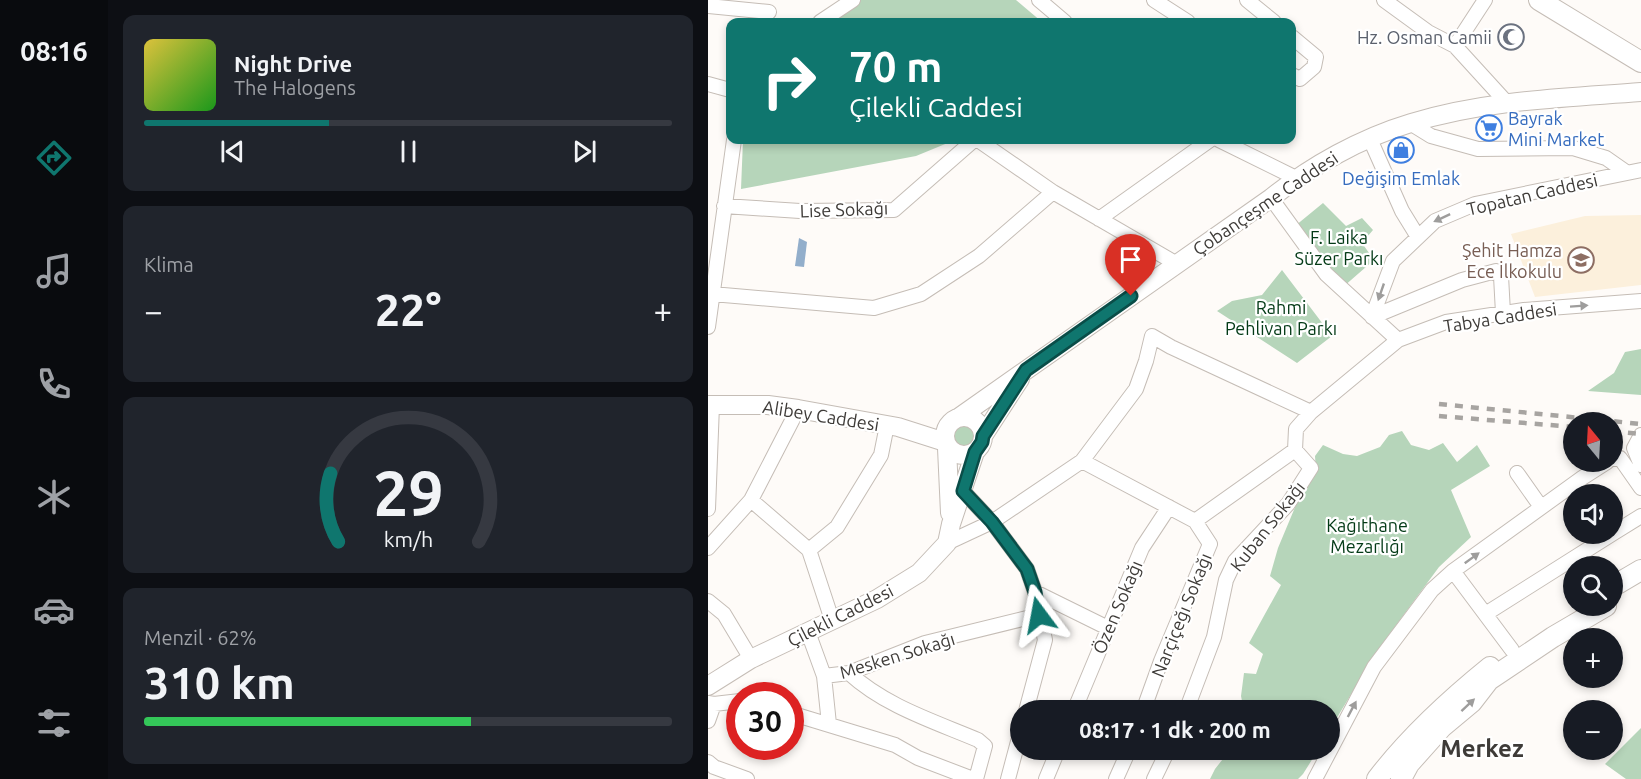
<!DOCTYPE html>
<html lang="tr">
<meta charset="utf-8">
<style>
:root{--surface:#171b24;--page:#20242c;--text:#f1f3f6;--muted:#9ea1a6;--line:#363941;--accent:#0f766e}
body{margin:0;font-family:Ubuntu,sans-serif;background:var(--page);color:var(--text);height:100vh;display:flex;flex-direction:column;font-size:22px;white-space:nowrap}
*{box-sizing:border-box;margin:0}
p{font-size:20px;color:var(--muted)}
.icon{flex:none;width:33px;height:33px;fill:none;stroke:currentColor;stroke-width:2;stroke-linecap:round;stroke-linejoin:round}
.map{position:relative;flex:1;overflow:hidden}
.panel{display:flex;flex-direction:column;gap:15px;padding:15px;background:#0d0f14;width:600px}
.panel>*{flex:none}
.hud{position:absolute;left:18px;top:18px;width:570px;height:126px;border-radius:12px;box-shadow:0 3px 9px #0003;background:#0f766e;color:#fff;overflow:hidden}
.needle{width:39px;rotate:342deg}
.tools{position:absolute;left:855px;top:412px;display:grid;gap:12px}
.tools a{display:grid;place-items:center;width:60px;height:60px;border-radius:50%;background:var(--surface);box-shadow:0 3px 9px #0003;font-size:30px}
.speed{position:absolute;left:18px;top:682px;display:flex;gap:12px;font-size:30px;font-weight:700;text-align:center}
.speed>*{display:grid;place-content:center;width:78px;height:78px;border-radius:50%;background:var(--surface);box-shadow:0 3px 9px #0003;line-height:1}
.speed .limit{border:9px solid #d22;background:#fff;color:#111}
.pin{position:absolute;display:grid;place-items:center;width:51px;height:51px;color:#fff;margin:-62px -26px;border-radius:50% 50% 50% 0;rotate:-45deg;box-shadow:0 0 6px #0007}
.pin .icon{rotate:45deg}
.me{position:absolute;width:66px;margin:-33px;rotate:347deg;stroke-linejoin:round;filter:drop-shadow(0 0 4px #0008)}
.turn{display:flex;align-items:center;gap:21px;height:126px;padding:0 24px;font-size:27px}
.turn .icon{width:78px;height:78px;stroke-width:2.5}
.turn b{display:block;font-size:42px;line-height:51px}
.big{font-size:45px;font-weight:700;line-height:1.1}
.panel .tile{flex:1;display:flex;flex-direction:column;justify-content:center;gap:9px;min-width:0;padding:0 21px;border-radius:12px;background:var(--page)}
.panel .dial{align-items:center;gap:0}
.dial svg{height:156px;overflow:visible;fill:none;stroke:var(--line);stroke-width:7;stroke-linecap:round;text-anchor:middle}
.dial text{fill:var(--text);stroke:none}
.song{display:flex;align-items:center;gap:18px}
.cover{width:72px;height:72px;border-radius:9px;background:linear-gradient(135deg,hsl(50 70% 55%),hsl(120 70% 35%))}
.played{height:6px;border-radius:3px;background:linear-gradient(90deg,var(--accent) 35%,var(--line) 35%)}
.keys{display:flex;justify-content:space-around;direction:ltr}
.heat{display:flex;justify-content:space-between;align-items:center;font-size:33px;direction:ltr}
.charge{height:9px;border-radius:4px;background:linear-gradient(90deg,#34c759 62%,var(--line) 0)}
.trip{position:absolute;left:302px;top:700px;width:330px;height:60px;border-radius:30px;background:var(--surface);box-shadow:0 3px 9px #0003;font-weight:700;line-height:60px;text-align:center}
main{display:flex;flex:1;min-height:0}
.menu{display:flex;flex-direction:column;width:108px;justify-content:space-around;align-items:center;background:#090b0e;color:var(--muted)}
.menu .icon{width:42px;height:42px}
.menu .current{color:var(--accent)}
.menu b{font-size:27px;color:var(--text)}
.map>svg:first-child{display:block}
.education{fill:#fcf0dc}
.green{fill:#b6d5ba}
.water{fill:#92aecb}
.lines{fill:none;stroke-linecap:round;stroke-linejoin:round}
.minor-casing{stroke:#c5bdb6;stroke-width:16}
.tertiary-casing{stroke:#c5bdb6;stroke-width:20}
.secondary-casing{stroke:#c5bdb6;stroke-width:22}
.minor{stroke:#fff;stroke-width:14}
.tertiary{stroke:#fff;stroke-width:18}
.secondary{stroke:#fff;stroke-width:20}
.rail{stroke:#a7a4a1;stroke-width:4.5;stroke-dasharray:8 8;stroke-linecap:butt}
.oneway{fill:#9e9d9c}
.route-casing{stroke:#0a4d48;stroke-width:15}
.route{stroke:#0f766e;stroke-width:10}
.labels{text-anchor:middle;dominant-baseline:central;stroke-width:4.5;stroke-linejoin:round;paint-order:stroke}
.worship-label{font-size:18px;fill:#5b616d;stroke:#fff;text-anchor:end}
.shop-label{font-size:18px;fill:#366cbe;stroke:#fff;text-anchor:start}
.street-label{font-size:18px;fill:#3e3b38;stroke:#fff}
.park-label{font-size:18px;fill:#033a16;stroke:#fff}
.education-label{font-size:18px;fill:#785e54;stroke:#fff;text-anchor:end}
.district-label{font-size:24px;font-weight:bold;fill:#3e3b38;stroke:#fff}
</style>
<main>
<nav class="menu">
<b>08:16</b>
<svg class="icon current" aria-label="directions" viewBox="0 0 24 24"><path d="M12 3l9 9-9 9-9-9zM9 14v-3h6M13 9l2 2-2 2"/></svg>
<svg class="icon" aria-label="music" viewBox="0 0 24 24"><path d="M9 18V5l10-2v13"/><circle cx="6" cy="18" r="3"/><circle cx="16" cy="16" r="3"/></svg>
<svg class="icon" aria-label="phone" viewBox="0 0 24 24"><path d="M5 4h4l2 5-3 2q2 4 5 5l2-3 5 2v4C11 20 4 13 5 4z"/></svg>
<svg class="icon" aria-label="climate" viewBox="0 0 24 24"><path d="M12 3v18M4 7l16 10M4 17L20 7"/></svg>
<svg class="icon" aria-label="car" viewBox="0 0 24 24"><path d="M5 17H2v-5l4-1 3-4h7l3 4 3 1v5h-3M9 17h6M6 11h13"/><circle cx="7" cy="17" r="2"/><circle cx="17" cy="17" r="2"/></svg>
<svg class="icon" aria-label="filters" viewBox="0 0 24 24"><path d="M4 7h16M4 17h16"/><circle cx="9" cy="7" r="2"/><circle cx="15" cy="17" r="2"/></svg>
</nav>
<section class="panel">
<div class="tile">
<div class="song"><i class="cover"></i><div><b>Night Drive</b><p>The Halogens</p></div></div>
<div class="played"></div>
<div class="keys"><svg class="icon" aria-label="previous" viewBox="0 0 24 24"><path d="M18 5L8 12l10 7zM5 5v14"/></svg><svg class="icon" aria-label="pause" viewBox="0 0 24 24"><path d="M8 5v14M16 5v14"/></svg><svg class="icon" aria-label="next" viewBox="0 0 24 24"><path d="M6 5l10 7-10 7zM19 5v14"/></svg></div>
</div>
<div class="tile"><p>Klima</p>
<div class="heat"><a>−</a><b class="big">22°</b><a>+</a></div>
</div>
<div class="tile dial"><svg viewBox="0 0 100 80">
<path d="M14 69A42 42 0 1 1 86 69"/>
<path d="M14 69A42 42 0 0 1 10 34" stroke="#0f766e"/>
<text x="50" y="56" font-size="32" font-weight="700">29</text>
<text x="50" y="72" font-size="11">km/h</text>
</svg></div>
<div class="tile"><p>Menzil · 62%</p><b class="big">310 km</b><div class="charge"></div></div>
</section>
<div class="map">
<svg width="933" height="779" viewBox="0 0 933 779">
<rect width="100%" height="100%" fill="#fefbf8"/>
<!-- education -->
<path class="education" d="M933,215V285L827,297L803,234L877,216Z"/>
<!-- green -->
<path class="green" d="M139,0H308L334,22H110Z
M35,140H247L208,156L33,189Z
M615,203L638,226L654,218L665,230L654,243L666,260L635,287L587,226Z
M574,270L624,336L589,363L509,311L524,301L554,295Z
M933,349V395L880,391L906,373L917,352Z
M246 436a10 10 0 1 1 20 0a10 10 0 1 1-20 0Z
M694,431L703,445L721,450L735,443L749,462L769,445L782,466L743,490L763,537L731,567L669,651L621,731V711H536L533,696L536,673L548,674L555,654L541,643L573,585L562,576L570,548L593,493L608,472L607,456L615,445L635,454L649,456L672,447L681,435Z
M933,728V779H918L897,764Z
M522,750H610L595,774L590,779H502L507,769Z"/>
<!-- water -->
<path class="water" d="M91,238L99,242L96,267L87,266Z"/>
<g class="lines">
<!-- minor casing -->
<g class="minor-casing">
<path id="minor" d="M331,0L357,22
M446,0L480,22
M539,0L566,22
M676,0L720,32L747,46
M777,0L747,46L799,103
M0,6L61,12
M112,22L145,0
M584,37L608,57L606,67L592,79L584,75
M0,84L22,90
M702,123L723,136L770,149L865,148L898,158L918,172
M662,139L694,211L710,237
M270,140L345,192
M511,140L588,178
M563,198L618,274L690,340
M16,206L92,211L186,210L266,140
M391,219L502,140
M4,294L166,308L213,294L271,256L345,192L469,264
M664,317L685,261L727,221L767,204L933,170
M664,317L754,280L788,271L793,276L795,313
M0,327L26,140
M933,435L926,448L933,465
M904,459L912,458L933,488
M374,461L487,521L587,450L588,429L603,412
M809,473L833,507
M255,491L284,522L319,569L327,592L337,640L318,711
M43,500L101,550
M0,509L4,405
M904,534L933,516
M239,543L284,522L374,461L428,389L438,361L444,336L463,347L603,412L690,340L738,322L816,310L933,301
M0,548L43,500L90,409
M745,571L804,650
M327,592L400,628
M0,601L16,614L43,659
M779,613L904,534
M124,620L101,550L129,527L173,455L179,425
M100,632L116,676L121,724
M141,673C177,706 225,721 270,740L277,746L268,779
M116,676L141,673L217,643L331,615
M0,703L6,704L32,701
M366,711L434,548L461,507
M435,711L453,661L502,544L487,521
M478,711L506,637L518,580L527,561L580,504L603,468L587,450
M82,713L187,745L210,758L265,779
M0,721L6,704
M0,762L6,767L39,779
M300,779L312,734
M338,779L350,750
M408,779L421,750
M446,779L460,750
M607,779L666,667L724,590L745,571L874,478L899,462"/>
</g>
<!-- tertiary casing -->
<g class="tertiary-casing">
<path id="tertiary" d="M0,405H60L90,409L190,427L237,442
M237 436a19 19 0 1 1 38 0a19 19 0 1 1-38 0Z
M250,418L563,198C603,166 653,138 703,123C777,100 856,98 933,92
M275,436L312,379
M239,448L242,513
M0,686L43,659L169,599L211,573L239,543L243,524L267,452"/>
</g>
<!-- secondary casing -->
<g class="secondary-casing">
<path id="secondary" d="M831,0L933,62
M904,587L933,570
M669,779C701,737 740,701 782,667
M693,779L701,764L734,727L764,702L781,680L845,637L898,606"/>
</g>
<!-- minor -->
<use href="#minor" class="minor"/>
<!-- tertiary -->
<use href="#tertiary" class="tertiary"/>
<!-- secondary -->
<use href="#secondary" class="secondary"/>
<!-- rail -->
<path class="rail" d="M731,404L933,424
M731,416L866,427
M904,431L933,434"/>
</g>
<!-- one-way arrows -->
<defs><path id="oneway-solid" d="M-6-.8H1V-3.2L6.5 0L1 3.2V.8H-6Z" transform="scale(1.5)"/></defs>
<g class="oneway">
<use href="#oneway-solid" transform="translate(734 218) rotate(155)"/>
<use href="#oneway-solid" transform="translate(673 292) rotate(109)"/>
<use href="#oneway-solid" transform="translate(871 306) rotate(-4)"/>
<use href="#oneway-solid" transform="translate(764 558) rotate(-36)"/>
<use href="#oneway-solid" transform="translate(760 705) rotate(-43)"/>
<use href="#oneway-solid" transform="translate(644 709) rotate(-62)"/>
</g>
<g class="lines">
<!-- route casing -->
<g class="route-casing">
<path id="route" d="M331,615L327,592L319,569L284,522L255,491L267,452L274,442L275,436L318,370L423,296"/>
</g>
<!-- route -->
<use href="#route" class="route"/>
</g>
<!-- icons -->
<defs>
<g id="mosque-ring" transform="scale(1.35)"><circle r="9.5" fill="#fff" stroke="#6b7280" stroke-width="1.5"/><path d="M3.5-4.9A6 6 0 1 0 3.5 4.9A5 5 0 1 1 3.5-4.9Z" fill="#6b7280"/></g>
<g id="supermarket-ring" transform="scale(1.35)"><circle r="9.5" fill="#fff" stroke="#3f7fe0" stroke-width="1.5"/><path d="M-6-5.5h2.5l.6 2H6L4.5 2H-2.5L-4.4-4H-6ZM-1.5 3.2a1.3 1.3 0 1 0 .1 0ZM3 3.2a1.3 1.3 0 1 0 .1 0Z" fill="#3f7fe0"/></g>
<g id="shop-ring" transform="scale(1.35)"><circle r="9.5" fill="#fff" stroke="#3f7fe0" stroke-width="1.5"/><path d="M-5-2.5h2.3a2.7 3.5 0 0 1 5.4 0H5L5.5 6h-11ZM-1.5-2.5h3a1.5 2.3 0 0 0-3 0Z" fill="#3f7fe0"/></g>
<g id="school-ring" transform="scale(1.35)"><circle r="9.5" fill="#fff" stroke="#8d6e63" stroke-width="1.5"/><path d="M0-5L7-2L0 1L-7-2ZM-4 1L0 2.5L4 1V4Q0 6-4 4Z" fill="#8d6e63"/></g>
</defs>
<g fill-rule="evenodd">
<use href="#mosque-ring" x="803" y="37"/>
<use href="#supermarket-ring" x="781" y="128"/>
<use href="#shop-ring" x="693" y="150"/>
<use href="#school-ring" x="873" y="260"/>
</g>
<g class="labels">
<!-- worship labels -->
<g class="worship-label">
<text x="784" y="37">Hz. Osman Camii</text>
</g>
<!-- shop labels -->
<g class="shop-label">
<text x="800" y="118">Bayrak<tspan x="800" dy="21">Mini Market</tspan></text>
<text x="693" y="178" text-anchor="middle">Değişim Emlak</text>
</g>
<!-- street labels -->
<g class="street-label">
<text transform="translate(824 194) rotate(-13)">Topatan Caddesi</text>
<text transform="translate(557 203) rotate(-34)">Çobançeşme Caddesi</text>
<text transform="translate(136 209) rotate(-2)">Lise Sokağı</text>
<text transform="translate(792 317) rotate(-9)">Tabya Caddesi</text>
<text transform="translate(113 415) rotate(9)">Alibey Caddesi</text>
<text transform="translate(559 526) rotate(-52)">Kuban Sokağı</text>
<text transform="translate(409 607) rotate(-67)">Özen Sokağı</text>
<text transform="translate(132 615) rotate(-27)">Çilekli Caddesi</text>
<text transform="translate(473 615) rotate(-68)">Narçiçeğı Sokağı</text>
<text transform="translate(189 655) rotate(-17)">Mesken Sokağı</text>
</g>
<!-- park labels -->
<g class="park-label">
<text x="631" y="237">F. Laika<tspan x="631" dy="21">Süzer Parkı</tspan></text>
<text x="573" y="307">Rahmi<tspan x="573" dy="21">Pehlivan Parkı</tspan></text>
<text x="659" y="525">Kağıthane<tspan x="659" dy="21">Mezarlığı</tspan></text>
</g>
<!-- education labels -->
<g class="education-label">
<text x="854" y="250">Şehit Hamza<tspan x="854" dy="21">Ece İlkokulu</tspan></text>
</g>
<!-- district labels -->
<g class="district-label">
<text x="774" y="748">Merkez</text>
</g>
</g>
</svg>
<div class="tools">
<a><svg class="needle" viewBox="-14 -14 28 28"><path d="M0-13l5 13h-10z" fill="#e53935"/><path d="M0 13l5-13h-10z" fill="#9ea1a6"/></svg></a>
<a><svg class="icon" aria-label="sound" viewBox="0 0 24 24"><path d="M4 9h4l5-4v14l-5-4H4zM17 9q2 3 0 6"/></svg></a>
<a><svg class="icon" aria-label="search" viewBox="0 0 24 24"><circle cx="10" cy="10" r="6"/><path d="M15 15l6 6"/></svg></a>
<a>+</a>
<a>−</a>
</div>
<div class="speed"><div class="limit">30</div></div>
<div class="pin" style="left:423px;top:296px;background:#d93025"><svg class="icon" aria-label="arrive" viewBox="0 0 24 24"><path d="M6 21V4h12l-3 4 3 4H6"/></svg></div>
<svg class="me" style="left:331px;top:615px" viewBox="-20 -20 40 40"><path d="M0-17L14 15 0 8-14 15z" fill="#0f766e" stroke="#fff" stroke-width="4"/></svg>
<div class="trip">08:17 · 1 dk · 200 m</div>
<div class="hud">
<div class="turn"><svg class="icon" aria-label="right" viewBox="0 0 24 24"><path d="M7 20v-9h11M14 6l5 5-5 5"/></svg><div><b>70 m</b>Çilekli Caddesi</div></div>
</div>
</div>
</main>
